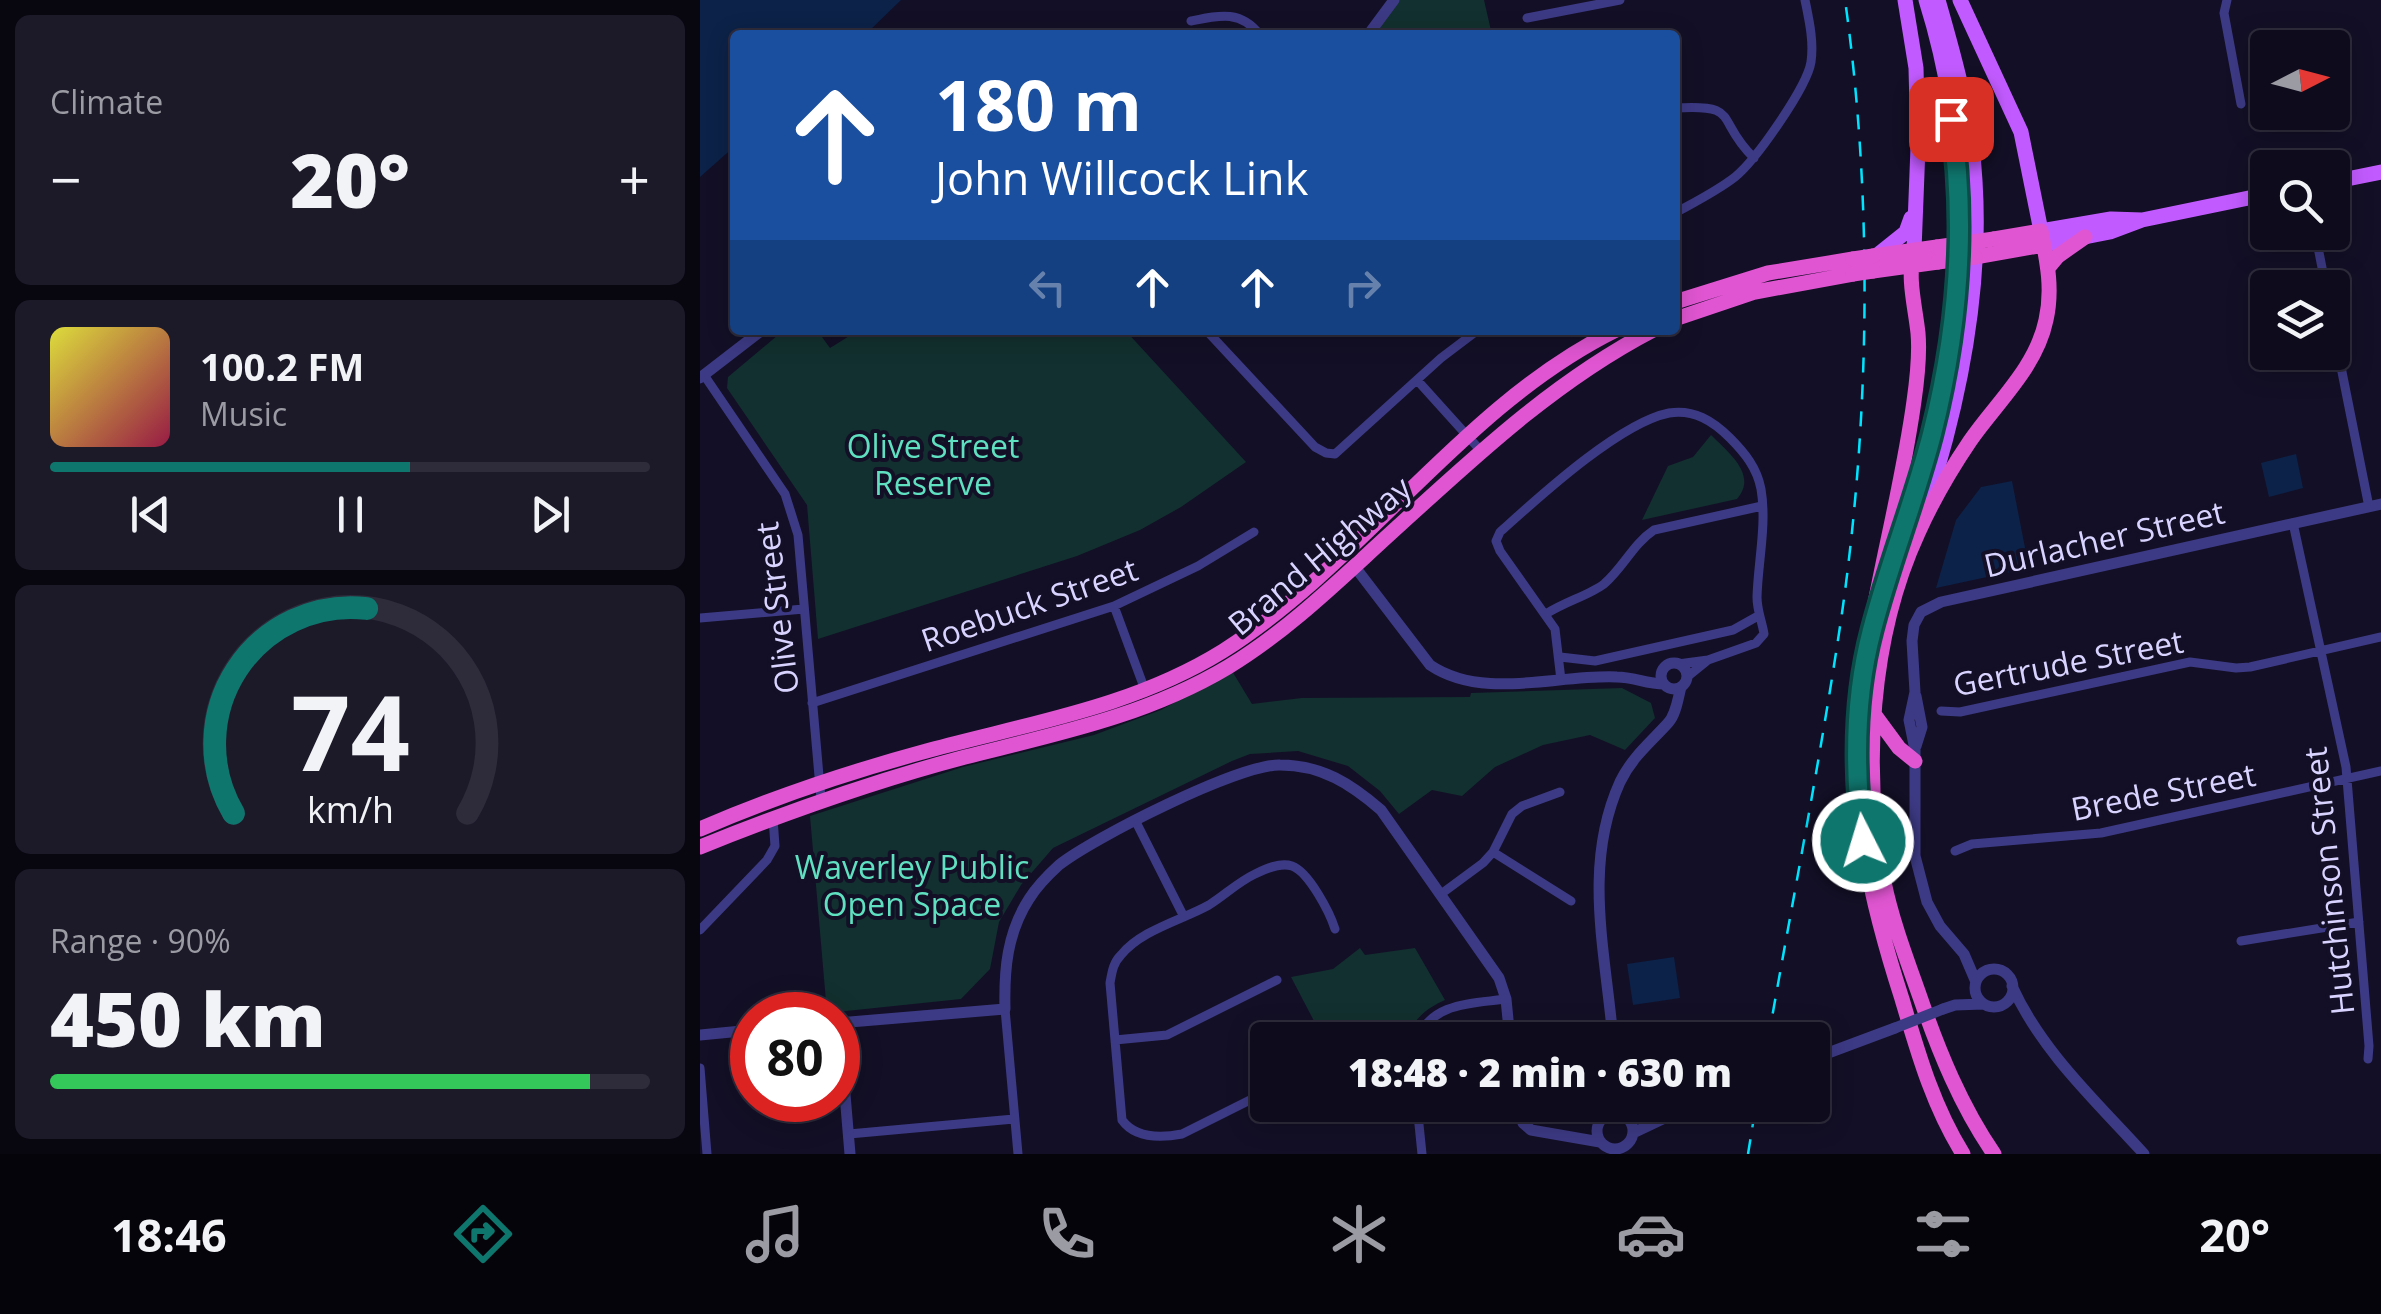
<!DOCTYPE html>
<meta charset="utf-8">
<style>
:root{--surface:#0e0b1c;--page:#1c1929;--text:#f1f3f6;--muted:#9b9ba3;--line:#2e2b3b;--accent:#0f766e}
body{margin:0;font-family:"Open Sans",sans-serif;background:var(--page);color:var(--text);height:100vh;display:flex;flex-direction:column;font-size:38px;white-space:nowrap}
*{box-sizing:border-box;margin:0}
p{font-size:32px;color:var(--muted)}
.icon{flex:none;width:55px;height:55px;fill:none;stroke:currentColor;stroke-width:2;stroke-linecap:round;stroke-linejoin:round}
.map{position:relative;flex:1;overflow:hidden}
.details{display:flex;flex-direction:column;gap:15px;padding:15px;background:#08060f;width:700px}
.details>*{flex:none}
.top-card{position:absolute;left:30px;top:30px;width:950px;height:305px;border-radius:10px;box-shadow:0 5px 25px #0003,0 0 0 2px var(--line);background:#1a4fa0;color:#fff;overflow:hidden}
.needle{width:65px;rotate:84deg}
.controls{position:absolute;left:1550px;top:30px;display:grid;gap:20px}
.controls a{display:grid;place-items:center;width:100px;height:100px;border-radius:10px;background:var(--surface);box-shadow:0 5px 25px #0003,0 0 0 2px var(--line);font-size:50px}
.speed{position:absolute;left:30px;top:992px;display:flex;gap:20px;font-size:50px;font-weight:700;text-align:center}
.speed>*{display:grid;place-content:center;width:130px;height:130px;border-radius:50%;background:var(--surface);box-shadow:0 5px 25px #0003,0 0 0 2px var(--line);line-height:1}
.speed .limit{border:15px solid #d22;background:#fff;color:#111}
.pin{position:absolute;display:grid;place-items:center;width:85px;height:85px;color:#fff;margin:-42px;border-radius:20px;box-shadow:0 5px 15px #0006}
.me{position:absolute;width:110px;margin:-55px;rotate:355deg;stroke-linejoin:round;filter:drop-shadow(0 0 8px #0008)}
.turn{display:flex;align-items:center;gap:35px;height:210px;padding:0 40px;font-size:45px}
.turn .icon{width:130px;height:130px;stroke-width:2.5}
.turn b{display:block;font-size:70px;line-height:85px}
.lanes{display:flex;align-items:center;height:95px;padding:0 40px;background:#0003;justify-content:center;gap:50px;direction:ltr}
.lanes .off{opacity:.35}
.big{font-size:75px;font-weight:800;line-height:1.1}
.details .widget{flex:1;display:flex;flex-direction:column;justify-content:center;gap:15px;min-width:0;padding:0 35px;border-radius:15px;background:var(--page)}
.details .dial{align-items:center;gap:0}
.dial svg{height:260px;overflow:visible;fill:none;stroke:var(--line);stroke-width:7;stroke-linecap:round;text-anchor:middle}
.dial text{fill:var(--text);stroke:none}
.song{display:flex;align-items:center;gap:30px}
.cover{width:120px;height:120px;border-radius:15px;background:linear-gradient(135deg,hsl(60 70% 55%),hsl(340 70% 35%))}
.played{height:10px;border-radius:5px;background:linear-gradient(90deg,var(--accent) 60%,var(--line) 60%)}
.keys{display:flex;justify-content:space-around;direction:ltr}
.heat{display:flex;justify-content:space-between;align-items:center;font-size:55px;direction:ltr}
.charge{height:15px;border-radius:8px;background:linear-gradient(90deg,#34c759 90%,var(--line) 0)}
.trip{position:absolute;left:550px;top:1022px;width:580px;height:100px;border-radius:10px;background:var(--surface);box-shadow:0 5px 25px #0003,0 0 0 2px var(--line);font-weight:800;line-height:100px;text-align:center}
.tabs{display:flex;height:160px;justify-content:space-around;align-items:center;background:#06040b;color:var(--muted)}
.tabs .icon{width:70px;height:70px}
.tabs .on{color:var(--accent)}
.tabs b{font-size:45px;color:var(--text)}
main{display:flex;flex:1;min-height:0}
.map>svg:first-child{display:block}
.green{fill:#12302f}
.water{fill:#0c2248}
.lines{fill:none;stroke-linecap:round;stroke-linejoin:round}
.minor{stroke:#3d3a85;stroke-width:9}
.tertiary{stroke:#3d3a85;stroke-width:11}
.primary{stroke:#c25bff;stroke-width:15}
.trunk{stroke:#e055d1;stroke-width:15}
.rail{stroke:#00e5ff;stroke-width:2.5;stroke-dasharray:15 12;stroke-linecap:butt}
.tertiary-bridge{stroke:#3d3a85;stroke-width:11}
.trunk-bridge{stroke:#e055d1;stroke-width:15}
.route-casing{stroke:#0a4d48;stroke-width:25}
.route{stroke:#0f766e;stroke-width:18}
.labels{text-anchor:middle;dominant-baseline:central;stroke-width:8;stroke-linejoin:round;paint-order:stroke}
.park-label{font-size:32px;fill:#5fe0c0;stroke:#130f26}
.street-label{font-size:32px;fill:#d9d4ff;stroke:#130f26}
</style>
<main>
<section class="details">
<div class="widget"><p>Climate</p>
<div class="heat"><a>−</a><b class="big">20°</b><a>+</a></div>
</div>
<div class="widget">
<div class="song"><i class="cover"></i><div><b>100.2 FM</b><p>Music</p></div></div>
<div class="played"></div>
<div class="keys"><svg class="icon" aria-label="previous" viewBox="0 0 24 24"><path d="M18 5L8 12l10 7zM5 5v14"/></svg><svg class="icon" aria-label="pause" viewBox="0 0 24 24"><path d="M8 5v14M16 5v14"/></svg><svg class="icon" aria-label="next" viewBox="0 0 24 24"><path d="M6 5l10 7-10 7zM19 5v14"/></svg></div>
</div>
<div class="widget dial"><svg viewBox="0 0 100 80">
<path d="M14 69A42 42 0 1 1 86 69"/>
<path d="M14 69A42 42 0 0 1 55 6" stroke="#0f766e"/>
<text x="50" y="56" font-size="32" font-weight="700">74</text>
<text x="50" y="72" font-size="11">km/h</text>
</svg></div>
<div class="widget"><p>Range · 90%</p><b class="big">450 km</b><div class="charge"></div></div>
</section>
<div class="map">
<svg width="1681" height="1154" viewBox="0 0 1681 1154">
<rect width="100%" height="100%" fill="#130f26"/>
<!-- green -->
<path class="green" d="M699,0H784L792,35H674Z
M84,330H117L130,348L159,330H425L546,462L481,507L440,530L377,556L118,639L107,505L27,388L28,377Z
M1011,435C1029,453 1058,475 1037,499L942,520L968,466L993,457Z
M532,671L552,704L602,698L770,697L771,693L922,688L951,703L955,718L925,750L890,735L843,745L795,767L762,796L732,790L699,814L680,791L648,766L598,751L550,754L532,761L353,848L321,885L299,922L290,969L261,999L127,1013L110,816L263,767L394,735L461,710Z
M660,948L665,955L715,948L745,1000C727,1008 711,1020 708,1040L665,1036L657,1040H616L614,1021L591,977L633,969Z"/>
<!-- water -->
<path class="water" d="M0,0H201L165,35H35V146L0,177Z
M1596,454L1603,488L1569,497L1561,463Z
M1312,481L1329,568L1236,588L1256,520L1281,487Z
M974,957L980,998L933,1005L927,964Z"/>
<g class="lines">
<!-- minor -->
<path class="minor" d="M1527,0L1524,13L1541,104
M827,18L920,0
M491,21C520,15 541,10 560,35
M975,108C1042,104 1014,119 1054,158
M975,213C995,202 1017,191 1035,177C1056,160 1107,87 1111,62C1114,41 1109,20 1105,0
M1615,232L1626,288
M1632,322L1669,507
M506,330L615,447L626,453L635,454L741,358L778,330
M4,375L85,494L98,535L121,799
M717,380L781,451
M1593,523L1646,767L1669,1046L1668,1059
M414,606L445,690
M846,614C864,602 890,595 904,584C923,568 933,544 954,530L1062,506
M0,618L104,609
M860,657L895,661L1033,630L1058,616
M978,664L1008,660
M861,680L855,629L800,551L796,541L800,532C838,498 919,423 969,413C994,409 1013,421 1030,438C1045,453 1057,468 1061,489C1067,524 1058,562 1057,597C1057,611 1062,621 1064,634L1056,643L1008,660L987,677
M112,703L414,606L498,566L554,532
M1241,711L1260,712L1490,662L1536,668L1550,667L1681,637
M436,822L484,917
M1255,851L1272,844L1401,833L1681,771
M793,852L871,901
M741,894L783,863L793,852L812,814L822,806L860,792
M0,930L67,860L75,846L73,818
M1541,941L1659,922
M305,1009L318,1154
M415,1040L467,1035L577,980
M716,1040C733,1002 770,1004 806,999
M0,1068L7,1154
M568,1091L482,1134C461,1138 435,1138 422,1120L410,983C412,972 413,963 421,955C441,930 482,920 509,905C525,895 538,882 555,874C565,869 580,862 592,866C609,872 630,913 635,929
M717,1105L722,1154
M149,1134L314,1119"/>
<!-- tertiary -->
<path class="tertiary" d="M668,35L694,0
M0,378L62,330
M655,567L730,665C783,701 858,674 917,677C934,677 946,684 964,684
M961 676a13 13 0 1 1 26 0a13 13 0 1 1-26 0Z
M1216,696L1222,727L1216,746
M1275 988a19 19 0 1 1 38 0a19 19 0 1 1-38 0Z
M1276,982L1264,954L1240,926L1227,902L1215,856V750L1209,720L1215,692L1212,641L1214,625L1221,612L1241,602L1681,504
M1312,986C1342,1052 1396,1101 1444,1154
M1243,1009L1255,1005L1283,1004
M138,1023L305,1009C304,970 307,933 329,899C337,886 348,875 359,865C393,838 539,764 580,765C622,765 651,784 681,810L799,978L806,999L810,1040
M139,1023L150,1154
M0,1035L52,1030
M913,1040C906,953 882,866 920,782C932,757 950,743 968,723C976,715 978,698 981,687
M1112,1059L1195,1028
M816,1105L823,1123L831,1130L900,1142
M897 1131a18 18 0 1 1 36 0a18 18 0 1 1-36 0Z
M928,1118L970,1113
M933,1133L992,1105"/>
<!-- primary -->
<path class="primary" d="M1205,0L1216,68L1218,147L1214,250
M1260,0L1321,132L1341,231L1411,219L1442,220
M1632,182L1681,172
M1344,245L1410,232L1442,220L1568,194
M1176,256L1206,232L1211,218
M1226,506C1260,401 1282,291 1275,181C1272,119 1255,59 1238,0
M1185,583C1199,534 1217,486 1231,437C1270,296 1270,140 1226,0"/>
<!-- trunk -->
<path class="trunk" d="M1214,250C1207,279 1215,305 1218,333C1220,355 1217,380 1214,401C1200,504 1169,604 1159,708C1148,807 1172,906 1202,999C1218,1053 1233,1106 1263,1154
M1173,256L1237,247
M1275,257L1344,245
M1348,268L1358,256L1385,237
M1173,271L1238,262
M975,302L1068,273L1153,259
M975,319L1055,292L1153,274
M1174,714L1199,748L1215,761
M0,829C74,797 152,771 230,750C330,723 433,707 523,651C666,560 762,406 916,330
M0,847C87,812 174,781 265,757C356,734 446,716 528,667C584,633 632,587 680,543C766,465 849,384 953,330
M1294,1154C1261,1106 1239,1052 1220,997C1207,960 1192,921 1184,882C1162,770 1170,637 1218,533C1232,502 1251,469 1270,441C1297,402 1336,368 1346,320C1353,289 1347,261 1341,231L1294,239"/>
<!-- rail -->
<path class="rail" d="M1068,1040C1093,898 1121,756 1142,613C1170,415 1173,198 1145,0
M1048,1154L1056,1105"/>
<!-- tertiary-bridge -->
<path class="tertiary-bridge" d="M1195,1028L1243,1009"/>
<!-- trunk-bridge -->
<path class="trunk-bridge" d="M1237,247L1294,239
M1153,259L1173,256
M1238,262L1275,257
M1153,274L1173,271"/>
</g>
<g class="lines">
<!-- route casing -->
<g class="route-casing">
<path id="route" d="M1163,841C1154,771 1154,698 1172,630C1189,564 1215,500 1232,434C1258,331 1267,224 1251,119"/>
</g>
<!-- route -->
<use href="#route" class="route"/>
</g>
<g class="labels">
<!-- park labels -->
<g class="park-label">
<text x="233" y="445">Olive Street<tspan x="233" dy="37">Reserve</tspan></text>
<text x="212" y="866">Waverley Public<tspan x="212" dy="37">Open Space</tspan></text>
</g>
<!-- street labels -->
<g class="street-label">
<text transform="translate(1404 538) rotate(-13)">Durlacher Street</text>
<text transform="translate(619 555) rotate(-40)">Brand Highway</text>
<text transform="translate(329 604) rotate(-19)">Roebuck Street</text>
<text transform="translate(76 608) rotate(-97)">Olive Street</text>
<text transform="translate(1368 662) rotate(-11)">Gertrude Street</text>
<text transform="translate(1463 791) rotate(-11)">Brede Street</text>
<text transform="translate(1628 881) rotate(-96)">Hutchinson Street</text>
</g>
</g>
</svg>
<div class="controls">
<a><svg class="needle" viewBox="-14 -14 28 28"><path d="M0-13l5 13h-10z" fill="#e53935"/><path d="M0 13l5-13h-10z" fill="#9b9ba3"/></svg></a>
<a><svg class="icon" aria-label="search" viewBox="0 0 24 24"><circle cx="10" cy="10" r="6"/><path d="M15 15l6 6"/></svg></a>
<a><svg class="icon" aria-label="layers" viewBox="0 0 24 24"><path d="M12 4l9 5-9 5-9-5zM3 14l9 5 9-5"/></svg></a>
</div>
<div class="speed"><div class="limit">80</div></div>
<div class="pin" style="left:1251px;top:119px;background:#d93025"><svg class="icon" aria-label="arrive" viewBox="0 0 24 24"><path d="M6 21V4h12l-3 4 3 4H6"/></svg></div>
<svg class="me" style="left:1163px;top:841px" viewBox="-20 -20 40 40"><circle r="17" fill="#0f766e" stroke="#fff" stroke-width="3"/><path d="M0-11L8 9 0 5-8 9z" fill="#fff"/></svg>
<div class="trip">18:48 · 2 min · 630 m</div>
<div class="top-card">
<div class="turn"><svg class="icon" aria-label="ahead" viewBox="0 0 24 24"><path d="M12 20V5M6 11l6-6 6 6"/></svg><div><b>180 m</b>John Willcock Link</div></div>
<div class="lanes"><svg class="icon off" aria-label="left" viewBox="0 0 24 24"><path d="M17 20v-9H6M10 6l-5 5 5 5"/></svg><svg class="icon" aria-label="ahead" viewBox="0 0 24 24"><path d="M12 20V5M6 11l6-6 6 6"/></svg><svg class="icon" aria-label="ahead" viewBox="0 0 24 24"><path d="M12 20V5M6 11l6-6 6 6"/></svg><svg class="icon off" aria-label="right" viewBox="0 0 24 24"><path d="M7 20v-9h11M14 6l5 5-5 5"/></svg></div>
</div>
</div>
</main>
<nav class="tabs">
<b>18:46</b>
<svg class="icon on" aria-label="directions" viewBox="0 0 24 24"><path d="M12 3l9 9-9 9-9-9zM9 14v-3h6M13 9l2 2-2 2"/></svg>
<svg class="icon" aria-label="music" viewBox="0 0 24 24"><path d="M9 18V5l10-2v13"/><circle cx="6" cy="18" r="3"/><circle cx="16" cy="16" r="3"/></svg>
<svg class="icon" aria-label="phone" viewBox="0 0 24 24"><path d="M5 4h4l2 5-3 2q2 4 5 5l2-3 5 2v4C11 20 4 13 5 4z"/></svg>
<svg class="icon" aria-label="climate" viewBox="0 0 24 24"><path d="M12 3v18M4 7l16 10M4 17L20 7"/></svg>
<svg class="icon" aria-label="car" viewBox="0 0 24 24"><path d="M5 17H2v-5l4-1 3-4h7l3 4 3 1v5h-3M9 17h6M6 11h13"/><circle cx="7" cy="17" r="2"/><circle cx="17" cy="17" r="2"/></svg>
<svg class="icon" aria-label="filters" viewBox="0 0 24 24"><path d="M4 7h16M4 17h16"/><circle cx="9" cy="7" r="2"/><circle cx="15" cy="17" r="2"/></svg>
<b>20°</b>
</nav>
